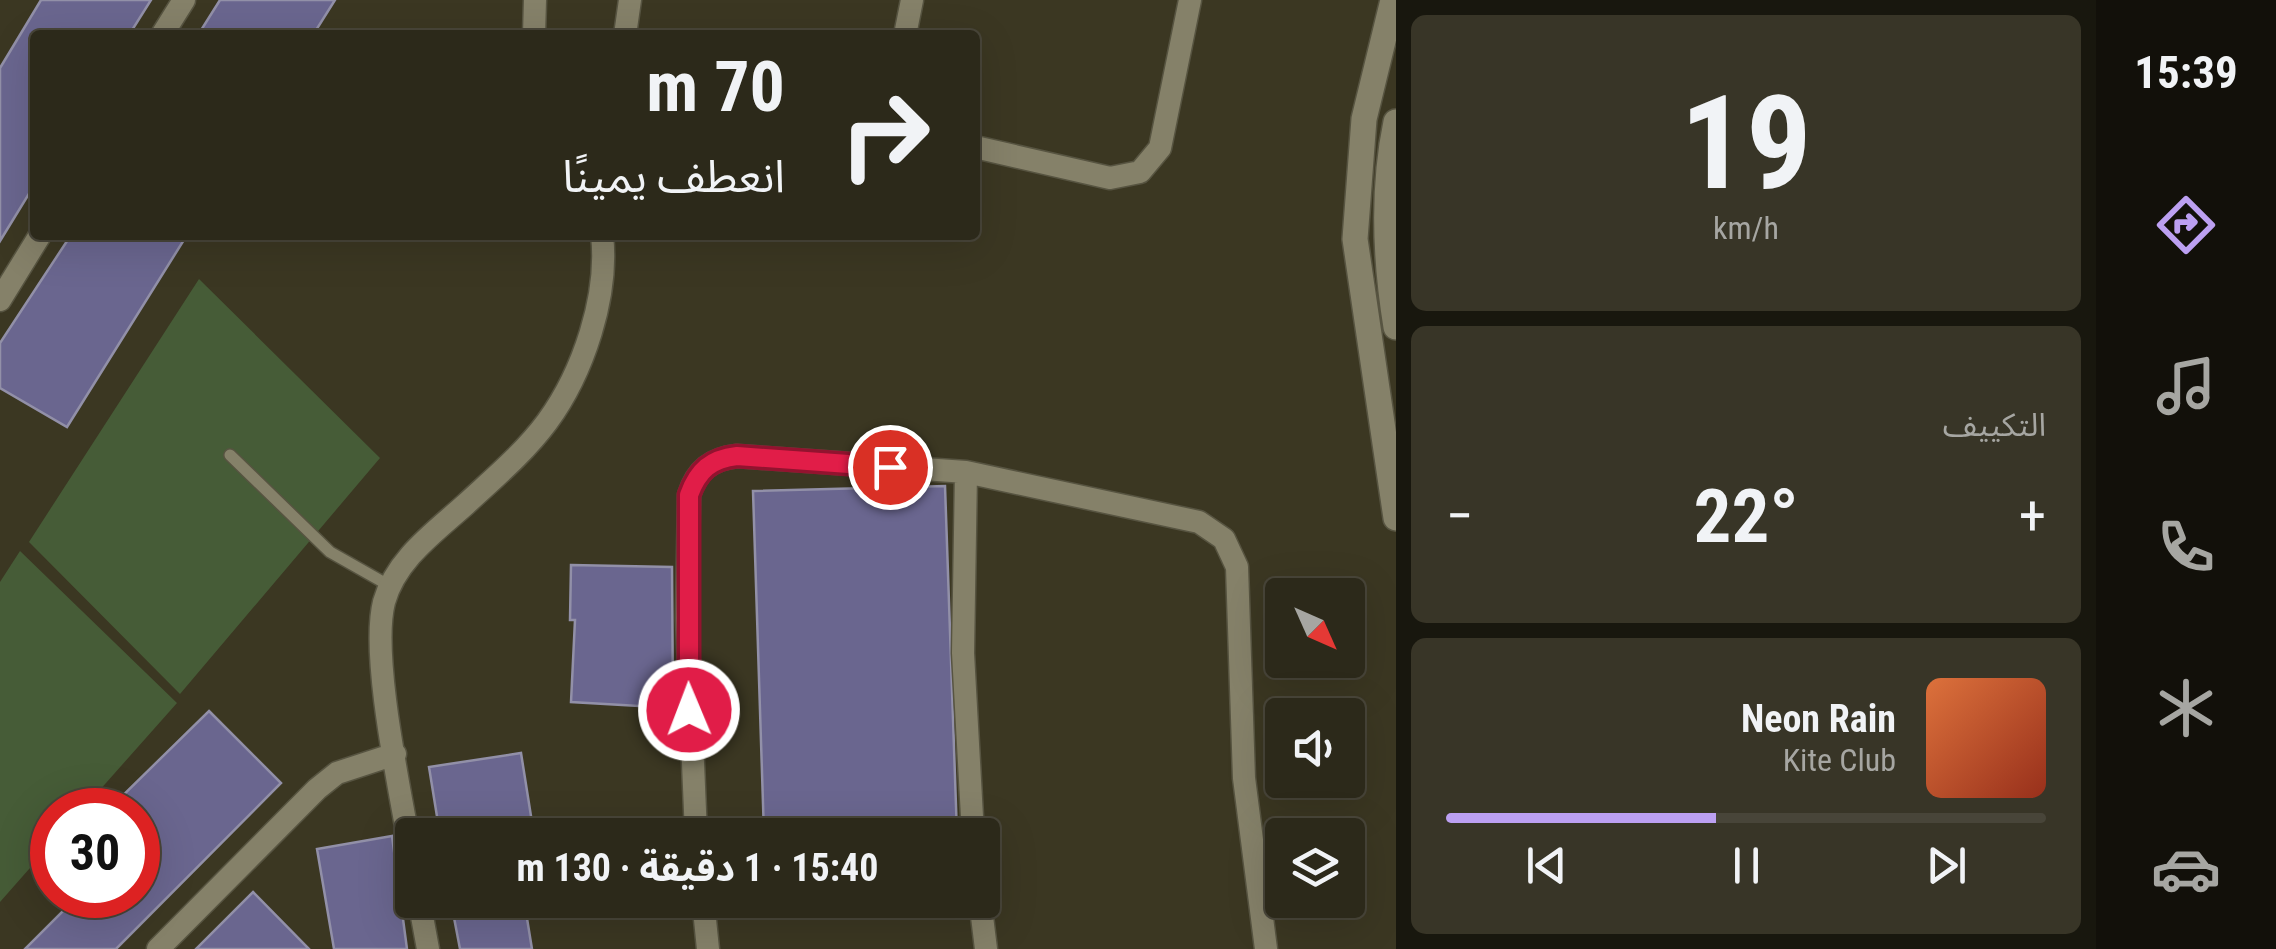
<!DOCTYPE html>
<html lang="ar">
<meta charset="utf-8">
<style>
:root{--surface:#2c291a;--page:#383527;--text:#f1f3f6;--muted:#a6a6a2;--line:#484539;--accent:#bca0f2}
body{margin:0;font-family:"Roboto Condensed","Noto Sans Arabic",sans-serif;background:var(--page);color:var(--text);direction:rtl;height:100vh;display:flex;flex-direction:column;font-size:38px;white-space:nowrap}
*{box-sizing:border-box;margin:0}
p{font-size:32px;color:var(--muted)}
.icon{flex:none;width:55px;height:55px;fill:none;stroke:currentColor;stroke-width:2;stroke-linecap:round;stroke-linejoin:round}
.map{position:relative;flex:1;overflow:hidden;direction:ltr}
.drawer{display:flex;flex-direction:column;gap:15px;padding:15px;background:#18170e;width:700px}
.drawer>*{flex:none}
.hud{position:absolute;left:30px;top:30px;width:950px;height:210px;border-radius:10px;box-shadow:0 10px 40px #0002,0 0 0 2px var(--line);direction:rtl;background:#2c291a;color:var(--text);overflow:hidden}
.needle{width:65px;rotate:135deg}
.controls{position:absolute;left:1265px;top:578px;display:grid;gap:20px}
.controls a{display:grid;place-items:center;width:100px;height:100px;border-radius:10px;background:var(--surface);box-shadow:0 10px 40px #0002,0 0 0 2px var(--line);font-size:50px}
.speed{position:absolute;left:30px;top:788px;display:flex;gap:20px;font-size:50px;font-weight:700;text-align:center}
.speed>*{display:grid;place-content:center;width:130px;height:130px;border-radius:50%;background:var(--surface);box-shadow:0 10px 40px #0002,0 0 0 2px var(--line);line-height:1}
.speed .limit{border:15px solid #d22;background:#fff;color:#111}
.pin{position:absolute;display:grid;place-items:center;width:85px;height:85px;color:#fff;margin:-42px;border:5px solid #fff;border-radius:50%;box-shadow:0 2px 10px #0007}
.me{position:absolute;width:110px;margin:-55px;rotate:359deg;stroke-linejoin:round;filter:drop-shadow(0 0 8px #0008)}
.turn{display:flex;align-items:center;gap:35px;height:210px;padding:0 30px;font-size:45px}
.turn .icon{width:130px;height:130px;stroke-width:2.5}
.turn b{display:block;font-size:70px;line-height:85px}
.big{font-size:75px;font-weight:700;line-height:1.1}
.drawer .widget{flex:1;display:flex;flex-direction:column;justify-content:center;gap:15px;min-width:0;padding:0 35px;border-radius:15px;background:var(--page)}
.drawer .dial{align-items:center;gap:0}
.dial b{font-size:130px;line-height:1}
.song{display:flex;align-items:center;gap:30px}
.cover{width:120px;height:120px;border-radius:15px;background:linear-gradient(135deg,hsl(20 70% 55%),hsl(10 70% 35%))}
.played{height:10px;border-radius:5px;background:linear-gradient(90deg,var(--accent) 45%,var(--line) 45%)}
.keys{display:flex;justify-content:space-around;direction:ltr}
.heat{display:flex;justify-content:space-between;align-items:center;font-size:55px;direction:ltr}
.trip{position:absolute;left:395px;top:818px;width:605px;height:100px;border-radius:10px;background:var(--surface);box-shadow:0 10px 40px #0002,0 0 0 2px var(--line);font-weight:700;line-height:100px;text-align:center;direction:rtl}
main{display:flex;flex:1;min-height:0}
.menu{display:flex;flex-direction:column;width:180px;justify-content:space-around;align-items:center;background:#12100a;color:var(--muted)}
.menu .icon{width:70px;height:70px}
.menu .on{color:var(--accent)}
.menu b{font-size:45px;color:var(--text)}
.map>svg:first-child{display:block}
.green{fill:#465c37}
.building{fill:#6a668f;stroke:#9290a8;stroke-width:2.5}
.lines{fill:none;stroke-linecap:round;stroke-linejoin:round}
.service-casing{stroke:#575441;stroke-width:14}
.minor-casing{stroke:#575441;stroke-width:25}
.tertiary-casing{stroke:#575441;stroke-width:28}
.service{stroke:#858169;stroke-width:11}
.minor{stroke:#858169;stroke-width:22}
.tertiary{stroke:#858169;stroke-width:25}
.route-casing{stroke:#92132f;stroke-width:25}
.route{stroke:#e11d48;stroke-width:18}
</style>
<main>
<nav class="menu">
<b>15:39</b>
<svg class="icon on" aria-label="directions" viewBox="0 0 24 24"><path d="M12 3l9 9-9 9-9-9zM9 14v-3h6M13 9l2 2-2 2"/></svg>
<svg class="icon" aria-label="music" viewBox="0 0 24 24"><path d="M9 18V5l10-2v13"/><circle cx="6" cy="18" r="3"/><circle cx="16" cy="16" r="3"/></svg>
<svg class="icon" aria-label="phone" viewBox="0 0 24 24"><path d="M5 4h4l2 5-3 2q2 4 5 5l2-3 5 2v4C11 20 4 13 5 4z"/></svg>
<svg class="icon" aria-label="climate" viewBox="0 0 24 24"><path d="M12 3v18M4 7l16 10M4 17L20 7"/></svg>
<svg class="icon" aria-label="car" viewBox="0 0 24 24"><path d="M5 17H2v-5l4-1 3-4h7l3 4 3 1v5h-3M9 17h6M6 11h13"/><circle cx="7" cy="17" r="2"/><circle cx="17" cy="17" r="2"/></svg>
</nav>
<section class="drawer">
<div class="widget dial"><b>19</b><p>km/h</p></div>
<div class="widget"><p>التكييف</p>
<div class="heat"><a>−</a><b class="big">22°</b><a>+</a></div>
</div>
<div class="widget">
<div class="song"><i class="cover"></i><div><b>Neon Rain</b><p>Kite Club</p></div></div>
<div class="played"></div>
<div class="keys"><svg class="icon" aria-label="previous" viewBox="0 0 24 24"><path d="M18 5L8 12l10 7zM5 5v14"/></svg><svg class="icon" aria-label="pause" viewBox="0 0 24 24"><path d="M8 5v14M16 5v14"/></svg><svg class="icon" aria-label="next" viewBox="0 0 24 24"><path d="M6 5l10 7-10 7zM19 5v14"/></svg></div>
</div>
</section>
<div class="map">
<svg width="1396" height="949" viewBox="0 0 1396 949">
<rect width="100%" height="100%" fill="#3b3722"/>
<!-- green -->
<path class="green" d="M199,279L380,458L180,694L29,542Z
M20,551L177,703L82,810H52V843L0,902V582Z"/>
<!-- building -->
<path class="building" d="M41,0H151L129,35H35V184L0,241V68Z
M220,0H335L313,35H198Z
M71,235H187L67,427L0,388V343Z
M945,486L957,835H764L753,491Z
M571,565L672,567L673,708L571,702L575,620H570Z
M209,711L281,783L116,949H25L79,895H138V810H108Z
M521,753L534,835H440L429,767Z
M392,836L407,949H334L317,849Z
M253,892L309,949H196Z
M524,900L532,949H460L451,902Z"/>
<g class="lines">
<!-- service casing -->
<g class="service-casing">
<path id="service" d="M230,455L330,552L390,586"/>
</g>
<!-- minor casing -->
<g class="minor-casing">
<path id="minor" d="M162,35L184,0
M534,35L535,0
M625,35L630,0
M905,35L912,0
M975,147L1110,178L1140,172L1160,148L1190,0
M0,300L40,235
M966,472L963,653L973,835
M696,835L687,618L689,495C697,470 711,459 737,456L966,472L1199,522L1224,539L1237,567L1244,778L1266,949
M412,860C402,799 370,657 384,602C396,559 435,532 466,504C494,478 524,453 547,422C583,373 609,296 602,235
M419,900L428,949
M703,900L708,949
M980,900L986,949
M158,949L317,789L337,773L395,754"/>
</g>
<!-- tertiary casing -->
<g class="tertiary-casing">
<path id="tertiary" d="M1393,0L1364,119L1355,239L1396,518
M1396,122C1382,189 1385,259 1396,327"/>
</g>
<!-- service -->
<use href="#service" class="service"/>
<!-- minor -->
<use href="#minor" class="minor"/>
<!-- tertiary -->
<use href="#tertiary" class="tertiary"/>
</g>
<g class="lines">
<!-- route casing -->
<g class="route-casing">
<path id="route" d="M689,710V495C698,470 711,459 737,456L890,467"/>
</g>
<!-- route -->
<use href="#route" class="route"/>
</g>
</svg>
<div class="controls">
<a><svg class="needle" viewBox="-14 -14 28 28"><path d="M0-13l5 13h-10z" fill="#e53935"/><path d="M0 13l5-13h-10z" fill="#a6a6a2"/></svg></a>
<a><svg class="icon" aria-label="sound" viewBox="0 0 24 24"><path d="M4 9h4l5-4v14l-5-4H4zM17 9q2 3 0 6"/></svg></a>
<a><svg class="icon" aria-label="layers" viewBox="0 0 24 24"><path d="M12 4l9 5-9 5-9-5zM3 14l9 5 9-5"/></svg></a>
</div>
<div class="speed"><div class="limit">30</div></div>
<div class="pin" style="left:890px;top:467px;background:#d93025"><svg class="icon" aria-label="arrive" viewBox="0 0 24 24"><path d="M6 21V4h12l-3 4 3 4H6"/></svg></div>
<svg class="me" style="left:689px;top:710px" viewBox="-20 -20 40 40"><circle r="17" fill="#e11d48" stroke="#fff" stroke-width="3"/><path d="M0-11L8 9 0 5-8 9z" fill="#fff"/></svg>
<div class="trip">15:40 · 1 دقيقة · 130 m</div>
<div class="hud">
<div class="turn"><svg class="icon" aria-label="right" viewBox="0 0 24 24"><path d="M7 20v-9h11M14 6l5 5-5 5"/></svg><div><b>70 m</b>انعطف يمينًا</div></div>
</div>
</div>
</main>
